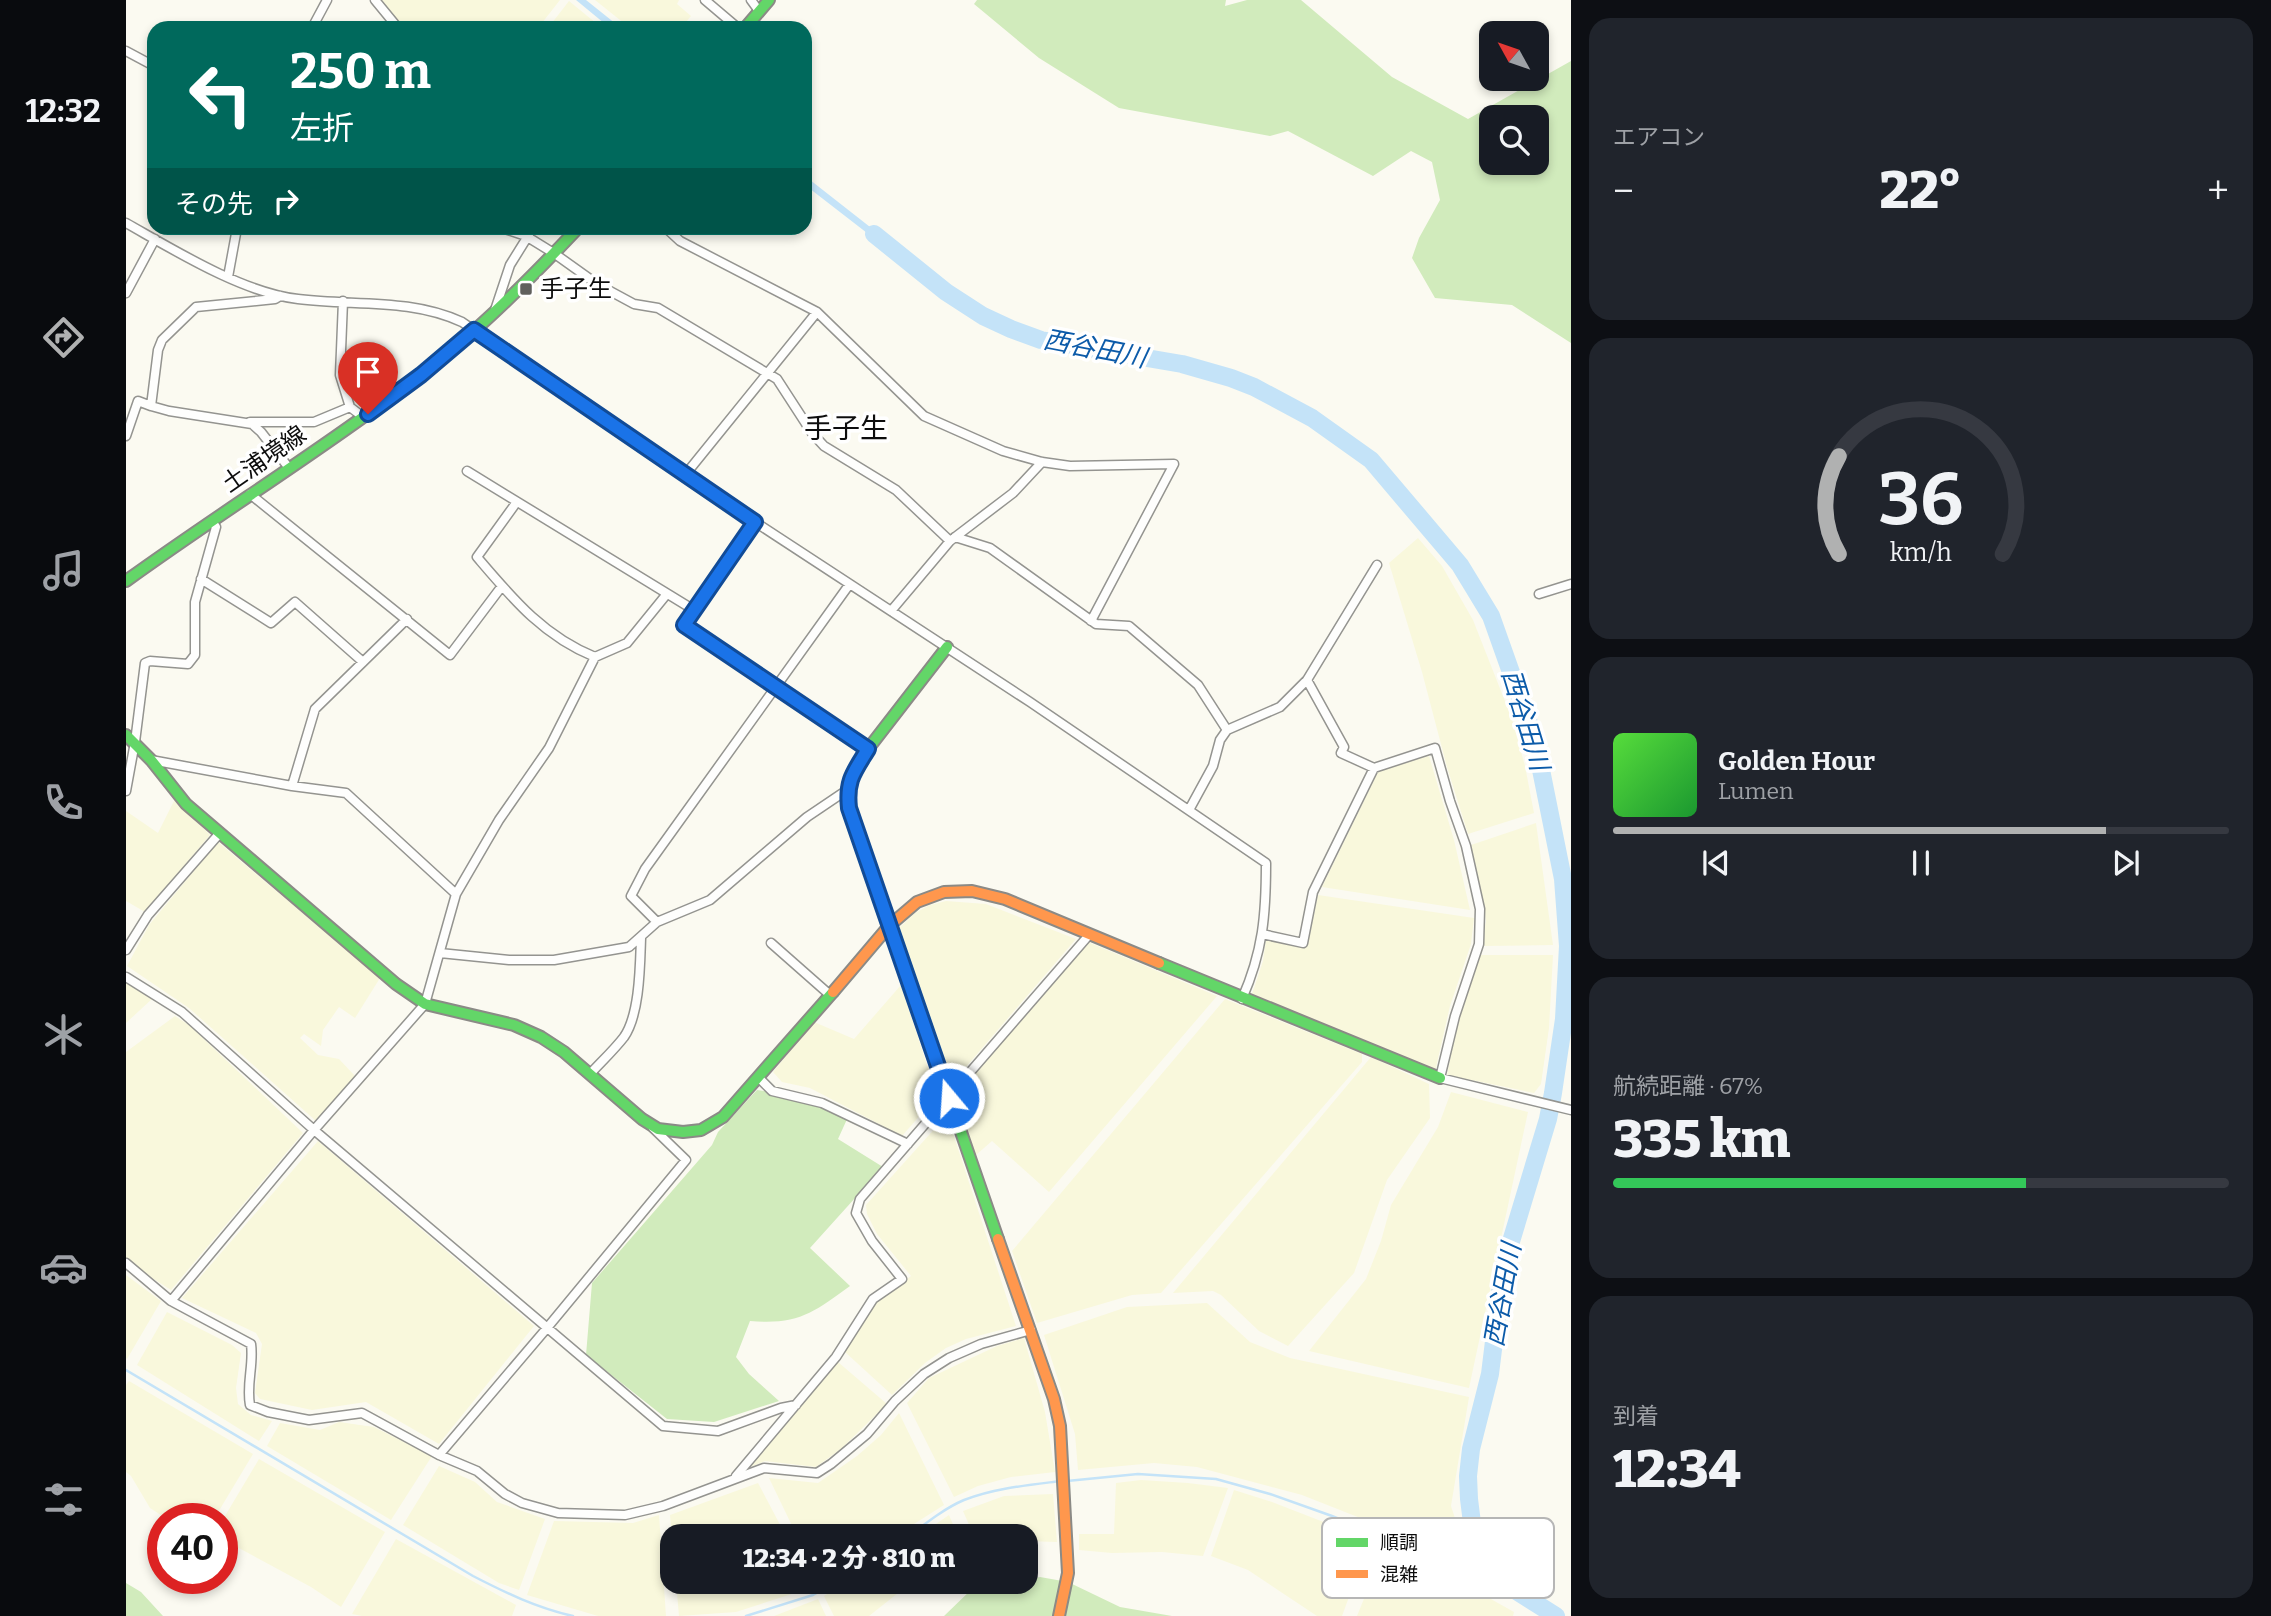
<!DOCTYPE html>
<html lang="ja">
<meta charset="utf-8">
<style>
:root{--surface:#171b24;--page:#20242c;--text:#f1f3f6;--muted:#9ea1a6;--line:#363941;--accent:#b0b1b1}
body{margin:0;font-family:Bitter,"Noto Sans JP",serif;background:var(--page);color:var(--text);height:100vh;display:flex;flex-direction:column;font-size:26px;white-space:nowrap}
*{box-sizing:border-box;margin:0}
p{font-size:23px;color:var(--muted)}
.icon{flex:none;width:38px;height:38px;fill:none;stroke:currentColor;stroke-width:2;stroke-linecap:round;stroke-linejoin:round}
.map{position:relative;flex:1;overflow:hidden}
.drawer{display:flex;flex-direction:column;gap:18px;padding:18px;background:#0d0f14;width:700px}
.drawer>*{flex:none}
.banner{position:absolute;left:21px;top:21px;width:665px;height:214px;border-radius:21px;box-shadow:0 4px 10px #0003;background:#00695c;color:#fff;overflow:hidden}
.needle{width:46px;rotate:310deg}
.fabs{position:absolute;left:1353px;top:21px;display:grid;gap:14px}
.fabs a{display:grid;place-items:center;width:70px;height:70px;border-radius:14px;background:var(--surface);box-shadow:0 4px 10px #0003;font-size:35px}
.speed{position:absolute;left:21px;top:1503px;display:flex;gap:14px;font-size:35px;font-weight:700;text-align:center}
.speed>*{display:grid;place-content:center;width:91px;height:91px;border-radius:50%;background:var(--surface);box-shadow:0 4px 10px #0003;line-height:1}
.speed .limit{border:10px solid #d22;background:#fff;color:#111}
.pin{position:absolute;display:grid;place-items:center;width:60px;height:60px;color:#fff;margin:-72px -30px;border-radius:50% 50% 50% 0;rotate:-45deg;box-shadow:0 0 7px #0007}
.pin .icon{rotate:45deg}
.me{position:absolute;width:77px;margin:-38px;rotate:342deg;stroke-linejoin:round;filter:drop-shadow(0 0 5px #0008)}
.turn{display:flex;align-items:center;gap:24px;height:147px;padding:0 28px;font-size:32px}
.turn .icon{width:91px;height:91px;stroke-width:2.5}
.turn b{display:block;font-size:49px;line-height:60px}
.then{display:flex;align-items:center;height:66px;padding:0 28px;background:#0003;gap:14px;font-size:26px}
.big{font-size:52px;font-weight:800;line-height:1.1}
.drawer .tile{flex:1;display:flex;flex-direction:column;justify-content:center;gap:10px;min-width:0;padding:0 24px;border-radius:21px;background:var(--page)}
.drawer .dial{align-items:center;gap:0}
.dial svg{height:182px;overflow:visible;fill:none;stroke:var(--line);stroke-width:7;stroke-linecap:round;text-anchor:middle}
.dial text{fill:var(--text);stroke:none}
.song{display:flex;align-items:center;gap:21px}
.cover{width:84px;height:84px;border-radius:10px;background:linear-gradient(135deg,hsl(110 70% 55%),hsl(130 70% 35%))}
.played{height:7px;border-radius:4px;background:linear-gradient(90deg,var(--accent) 80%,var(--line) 80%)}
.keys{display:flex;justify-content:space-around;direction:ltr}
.heat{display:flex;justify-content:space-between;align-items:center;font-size:38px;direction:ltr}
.charge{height:10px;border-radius:5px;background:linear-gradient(90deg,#34c759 67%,var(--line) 0)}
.trip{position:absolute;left:534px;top:1524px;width:378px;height:70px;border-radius:21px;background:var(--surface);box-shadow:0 4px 10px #0003;font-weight:800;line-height:70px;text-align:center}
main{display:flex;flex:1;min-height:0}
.tabs{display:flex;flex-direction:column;width:126px;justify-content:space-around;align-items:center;background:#090b0e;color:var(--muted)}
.tabs .icon{width:49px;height:49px}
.tabs .selected{color:var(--accent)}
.tabs b{font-size:32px;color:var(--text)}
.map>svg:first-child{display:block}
.farmland{fill:#f9f8dc}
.forest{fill:#d1ebbc;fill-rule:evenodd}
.water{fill:#c4e3f8}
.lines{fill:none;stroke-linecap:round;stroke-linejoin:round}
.stream{stroke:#c4e3f8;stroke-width:2.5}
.river{stroke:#c4e3f8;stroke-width:18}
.street-casing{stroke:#949490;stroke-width:11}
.fast-casing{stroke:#8b8a86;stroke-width:14}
.slow-casing{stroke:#8b8a86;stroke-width:14}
.street{stroke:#fefefd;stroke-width:8}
.fast{stroke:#63d668;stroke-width:10}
.slow{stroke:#ff974d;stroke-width:10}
.route-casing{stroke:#114b97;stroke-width:18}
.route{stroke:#1a73e8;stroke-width:12}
.poi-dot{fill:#60605d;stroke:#fff;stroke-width:2.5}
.labels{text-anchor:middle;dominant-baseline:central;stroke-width:7;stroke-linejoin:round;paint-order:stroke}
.poi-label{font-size:24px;fill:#0d0d0d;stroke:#fff;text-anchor:start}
.street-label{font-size:24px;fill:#0d0d0d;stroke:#fff}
.water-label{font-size:26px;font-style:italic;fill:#0c5ba9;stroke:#fff}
.quarter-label{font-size:28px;fill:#0d0d0d;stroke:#fff}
.key{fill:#fff;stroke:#b6b6b6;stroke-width:2}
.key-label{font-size:19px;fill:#0d0d0d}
</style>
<main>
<nav class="tabs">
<b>12:32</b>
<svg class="icon selected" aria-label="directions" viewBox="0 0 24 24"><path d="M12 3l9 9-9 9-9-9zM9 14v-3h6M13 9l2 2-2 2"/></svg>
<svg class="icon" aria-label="music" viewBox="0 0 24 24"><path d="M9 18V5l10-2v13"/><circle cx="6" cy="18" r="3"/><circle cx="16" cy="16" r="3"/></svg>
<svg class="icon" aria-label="phone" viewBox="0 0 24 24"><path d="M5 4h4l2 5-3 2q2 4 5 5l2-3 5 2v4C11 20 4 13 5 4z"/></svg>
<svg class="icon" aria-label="climate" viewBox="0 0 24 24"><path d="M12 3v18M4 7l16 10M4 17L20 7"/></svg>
<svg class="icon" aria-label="car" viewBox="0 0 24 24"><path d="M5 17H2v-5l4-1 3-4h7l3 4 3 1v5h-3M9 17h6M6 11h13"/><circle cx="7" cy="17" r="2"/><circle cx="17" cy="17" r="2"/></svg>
<svg class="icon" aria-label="filters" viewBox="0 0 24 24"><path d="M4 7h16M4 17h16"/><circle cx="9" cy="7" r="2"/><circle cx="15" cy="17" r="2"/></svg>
</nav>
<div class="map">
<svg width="1445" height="1616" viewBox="0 0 1445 1616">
<rect width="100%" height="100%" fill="#fbfaf1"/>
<!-- farmland -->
<path class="farmland" d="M256,0H434L412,28H277Z
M469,0H553L551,4L565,16L555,28H504Z
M443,1L476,28H422Z
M1292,538L1316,566L1347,620L1386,719L1399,766L1408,813L1342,834L1321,767L1296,672L1263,563Z
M1303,756L1328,840L1344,910L1196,887L1253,770Z
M49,799L84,835L19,912L0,901V811L32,833Z
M1410,823L1427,945L1355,946L1360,921L1345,845Z
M92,842L254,978L229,1018L213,1007L197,1030L195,1046L178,1034L174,1038L192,1055L213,1059L230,1077L190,1121L63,1008L1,966L23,925Z
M1192,895L1348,918L1345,944L1324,1006L1309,1072L1126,994L1137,961L1140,939L1181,947Z
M820,901L860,904L950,939L827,1082L772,929L789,913L804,905Z
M962,942L1091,996L923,1192L866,1141L850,1155L830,1100L832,1094Z
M1353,955H1427L1423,1028L1415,1084L1408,1093L1321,1075L1332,1019Z
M0,982L26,999L0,1023Z
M775,985L811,1096L776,1136L684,1088L656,1082L647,1072L688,1022L728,1039Z
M1099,999L1236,1054V1062L1035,1293L1006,1295L911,1323L886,1251Z
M49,1016L63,1025L177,1133L45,1290L12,1269L0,1258V1052Z
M1245,1057L1303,1084L1304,1118L1261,1180L1228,1273L1162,1346L1133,1331L1095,1295L1087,1291L1047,1293Z
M1325,1092L1402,1112L1343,1388L1183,1351L1240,1279L1255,1241L1265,1205L1312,1127Z
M821,1115L890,1326L840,1339L820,1348L799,1363L766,1395L719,1352L750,1301L785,1276L751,1234L741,1214L740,1205Z
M192,1141L408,1326L313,1444L240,1402L186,1410L134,1399L129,1393L136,1344L130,1333L56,1298Z
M0,1275L35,1301L1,1359L0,1358Z
M1081,1303L1124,1342L1164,1358L1343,1397L1325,1506L1343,1561L1176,1495L1071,1467L1028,1463L952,1470L949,1434L918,1335L1001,1307Z
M41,1312L106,1345L115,1353L110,1388L112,1404L125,1415L146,1421L133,1441L11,1365Z
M898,1338L919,1412L929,1472L885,1477L852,1486L828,1497L781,1403L803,1378L871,1346Z
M712,1362L761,1404L715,1449L690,1467L639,1461L622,1468Z
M3,1381L127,1454L88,1519H41L24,1508L5,1476L0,1472V1385Z
M773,1413L818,1505L769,1536H671L643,1478L692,1483L731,1456L755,1435Z
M213,1422L248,1427L306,1456L265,1520L141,1446L154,1423L194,1430Z
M133,1459L259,1532L215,1607L185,1587L96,1539V1521Z
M313,1466L349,1482L371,1502L419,1519L393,1590L373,1583L277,1525Z
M1015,1480L1062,1483L1102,1488L1077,1556L1036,1552L986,1553L953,1550V1534H988L990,1483Z
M632,1483L660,1536L546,1537L544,1515Z
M1108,1490L1146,1502L1244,1540L1216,1616H1191L1122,1570L1085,1556Z
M927,1494L931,1542L900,1541V1536H848L837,1511L878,1496Z
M533,1515L540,1616H472L401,1595L428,1521L507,1523Z
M823,1515L832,1536H791L794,1535Z
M270,1539L390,1605L386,1616H236L226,1614Z
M1259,1547L1331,1580L1388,1612L1387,1616H1231Z
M550,1582H683L685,1585L672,1592L610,1612L553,1616Z
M720,1582H786L743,1616H708L698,1596Z
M692,1599L700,1616H648Z"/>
<!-- forest -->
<path class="forest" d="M851,0H1100L1099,6L1121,0H1175L1266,77L1342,119L1445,61V343L1386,305L1309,298L1286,258L1293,238L1314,200L1306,162L1285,151L1247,176L1162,131L1144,136L993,108L913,58L848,4ZM1410,117V163H1365V117Z
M631,1090L679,1097L722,1117L712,1139L757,1167L684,1248L724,1286C687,1313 672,1325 624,1321L610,1357L623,1374L653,1401L588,1422L541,1419L460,1355L466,1283L586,1145L592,1132Z
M914,1577L942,1582L994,1607L1046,1616H818L847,1588L900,1582V1580Z
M0,1583L15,1592L37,1616H0Z"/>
<!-- water -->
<path class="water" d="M450,0H460L495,28H484Z
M679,176L767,245L763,250L679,185Z"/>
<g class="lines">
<!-- stream -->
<path class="stream" d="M0,1370L347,1576C380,1593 411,1608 447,1616
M941,1481L1012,1474L1090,1479L1144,1494L1206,1516L1355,1576L1376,1582
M783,1536C800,1523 819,1508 838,1500C869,1488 903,1485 935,1481
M620,1616L687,1595L711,1582"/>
<!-- river -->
<path class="river" d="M748,234L820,292L857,316L885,329L915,340L1056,364L1105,378L1128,387L1186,418L1245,460L1334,565L1365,616L1409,740L1437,879L1442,946L1438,1019L1427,1093L1422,1119L1377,1268L1364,1374L1345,1449L1342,1476L1343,1499L1346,1523L1376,1582L1430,1616"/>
<!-- street casing -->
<g class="street-casing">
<path id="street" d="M249,0L272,28
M579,0L612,28
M625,0L633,11
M186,28L201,0
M0,51L28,66
M0,223C48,250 117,293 172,299C227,306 284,298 336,322L629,522L904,702L1140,863C1140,915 1137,951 1116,999
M376,228L400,236L429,254L471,284L508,304L532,308L651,379L686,433L698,446L770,490L824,541
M540,228L554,241L691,312L798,416L877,451L916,462L944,466L1048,464L965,621
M102,277L111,228
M0,293L29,239
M217,301L214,375L224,407
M369,310L384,265L407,228
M25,406L43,411L126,424L135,432L163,468
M124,422H188L224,407L237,417
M0,436L12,401L25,406L32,350L36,340L70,307L149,299L154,296
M341,471L568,610
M559,475L691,312
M124,494L324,655L376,586
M390,503L351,557C386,598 417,636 469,657
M629,522L558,625L742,749
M829,537L864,548L970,624L1003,626L1072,685L1101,730
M75,579L145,623L169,602L237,662
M1413,594L1445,584
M765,611L824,541L887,493L916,462
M1181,680L1218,747L1215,753L1248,768L1309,748L1324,801L1340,846L1354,909L1353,944L1329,1016L1314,1078L1445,1110
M25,760L166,786L220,793L330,894
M166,786L189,709L281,619
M0,791L9,742L19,663L24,661L62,664L69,655V602L90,527L86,521
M1063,810L1087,766L1094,740L1101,730L1154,707L1181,680L1251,565
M531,922L505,896L519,869L723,585
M1136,934L1177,943L1187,892L1248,768
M645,943L704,995
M0,950L22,915L93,834
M314,953L383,960H428L503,947L531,922L584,900L681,817L721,790
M0,977L56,1012L188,1130L537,1426L592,1431L655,1408L670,1405
M464,1074C475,1062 488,1050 498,1037C514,1014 514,965 515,938
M633,1078L646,1091L696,1103L782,1144
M0,1263L45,1301L125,1344C128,1365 120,1384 124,1405L142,1412L183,1420L236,1413L313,1455L351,1471L379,1494L396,1503L432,1513L499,1515L537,1506L638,1468L691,1473L705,1464L741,1434L769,1401L798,1374L823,1358L855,1344L905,1330
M45,1301L188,1130L299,1004L330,894L373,820L423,748L469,657L501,643L540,595
M313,1455L421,1328L560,1160L527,1128
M610,1476L710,1357L747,1299L776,1279L746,1241L730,1213L734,1199L963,935"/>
</g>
<!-- fast casing -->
<g class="fast-casing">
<path id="fast" d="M619,28L643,0
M0,581C116,497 241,423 350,329C386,297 419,263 452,228
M821,647L742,749L725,778L721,790L723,808L872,1239
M0,735L25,760L60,804L270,984L299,1004L388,1025L415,1037L438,1052L516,1119L532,1129L557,1132L575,1130L597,1117L707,992
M1033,963L1314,1078"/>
</g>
<!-- slow casing -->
<g class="slow-casing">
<path id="slow" d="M707,992L763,926L791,902L818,892L846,891L879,899L1033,963
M872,1239L928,1399L934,1426L942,1573L933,1616"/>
</g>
<!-- street -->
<use href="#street" class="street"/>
<!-- fast -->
<use href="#fast" class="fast"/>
<!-- slow -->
<use href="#slow" class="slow"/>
</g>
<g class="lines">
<!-- route casing -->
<g class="route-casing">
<path id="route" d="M242,414L295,375L348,330L629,522L558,625L742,749C728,772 720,780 723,808L823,1098"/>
</g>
<!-- route -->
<use href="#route" class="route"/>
</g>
<!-- markers -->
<rect class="poi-dot" x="393" y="282" width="14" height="14" rx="3.5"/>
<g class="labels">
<!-- poi labels -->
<g class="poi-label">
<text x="414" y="289">手子生</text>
</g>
<!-- street labels -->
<g class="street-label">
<text transform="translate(138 459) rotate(-35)">土浦境線</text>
</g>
<!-- water labels -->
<g class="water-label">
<text transform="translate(969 349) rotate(11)">西谷田川</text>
<text transform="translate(1399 720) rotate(73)">西谷田川</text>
<text transform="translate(1377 1295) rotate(-80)">西谷田川</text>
</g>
<!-- quarter labels -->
<g class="quarter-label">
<text x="720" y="428">手子生</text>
</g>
</g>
<!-- legend -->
<rect x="1196" y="1518" width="232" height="80" rx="10" class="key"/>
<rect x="1210" y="1538" width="32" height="9" fill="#63d668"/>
<rect x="1210" y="1570" width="32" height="8" fill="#ff974d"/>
<g class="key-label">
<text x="1254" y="1549">順調</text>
<text x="1254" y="1581">混雑</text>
</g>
</svg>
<div class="fabs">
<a><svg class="needle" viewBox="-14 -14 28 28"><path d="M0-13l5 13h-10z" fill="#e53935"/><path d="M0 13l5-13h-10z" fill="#9ea1a6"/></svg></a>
<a><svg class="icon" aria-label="search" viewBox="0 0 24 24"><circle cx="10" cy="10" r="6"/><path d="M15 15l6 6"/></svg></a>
</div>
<div class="speed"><div class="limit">40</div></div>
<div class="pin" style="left:242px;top:414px;background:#d93025"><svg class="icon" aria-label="arrive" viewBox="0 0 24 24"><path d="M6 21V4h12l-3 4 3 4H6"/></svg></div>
<svg class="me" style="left:823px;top:1098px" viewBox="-20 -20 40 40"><circle r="17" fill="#1a73e8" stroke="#fff" stroke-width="3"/><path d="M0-11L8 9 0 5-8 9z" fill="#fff"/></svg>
<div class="trip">12:34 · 2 分 · 810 m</div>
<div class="banner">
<div class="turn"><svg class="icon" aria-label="left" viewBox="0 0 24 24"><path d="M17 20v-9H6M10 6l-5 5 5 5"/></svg><div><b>250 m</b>左折</div></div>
<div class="then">その先<svg class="icon" aria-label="right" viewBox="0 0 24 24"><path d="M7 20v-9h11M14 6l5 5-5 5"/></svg></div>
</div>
</div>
<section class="drawer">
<div class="tile"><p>エアコン</p>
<div class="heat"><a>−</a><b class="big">22°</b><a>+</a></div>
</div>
<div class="tile dial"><svg viewBox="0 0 100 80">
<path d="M14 69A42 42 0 1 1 86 69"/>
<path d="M14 69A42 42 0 0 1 14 26" stroke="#b0b1b1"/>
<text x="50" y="56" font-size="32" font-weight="700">36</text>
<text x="50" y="72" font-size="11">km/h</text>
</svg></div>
<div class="tile">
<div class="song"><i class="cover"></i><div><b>Golden Hour</b><p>Lumen</p></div></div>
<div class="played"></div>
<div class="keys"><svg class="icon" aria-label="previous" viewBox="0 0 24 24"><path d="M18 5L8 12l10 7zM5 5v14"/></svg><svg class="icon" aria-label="pause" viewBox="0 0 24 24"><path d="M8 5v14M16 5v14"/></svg><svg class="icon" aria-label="next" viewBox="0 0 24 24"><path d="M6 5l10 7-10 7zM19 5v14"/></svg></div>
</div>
<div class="tile"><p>航続距離 · 67%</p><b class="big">335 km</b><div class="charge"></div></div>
<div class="tile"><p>到着</p><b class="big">12:34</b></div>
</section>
</main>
